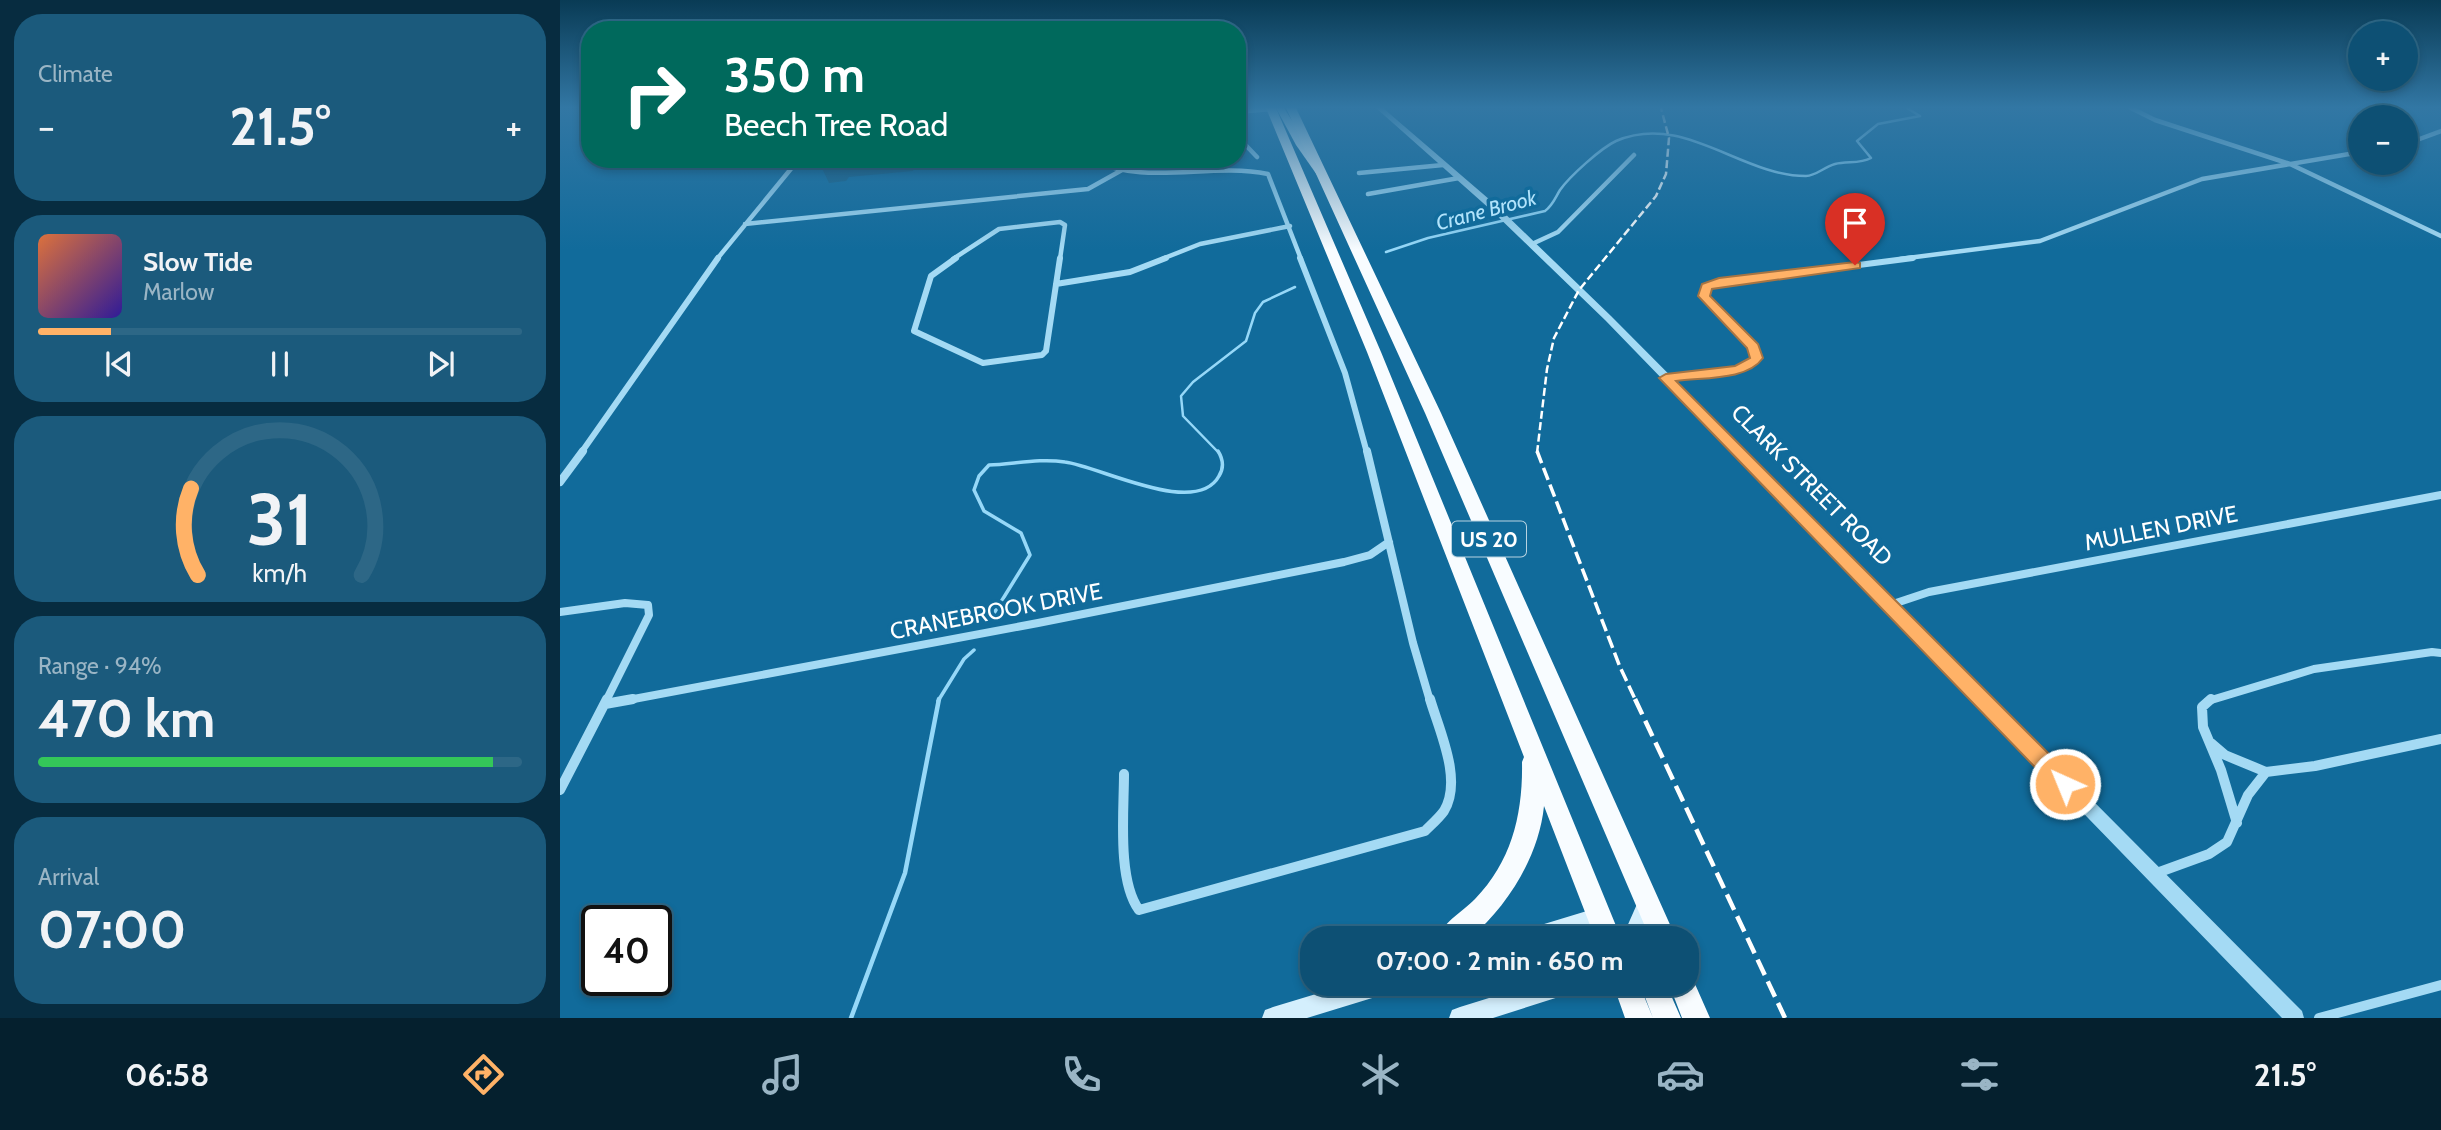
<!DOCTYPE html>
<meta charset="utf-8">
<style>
:root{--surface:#0d5074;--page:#1b5a7c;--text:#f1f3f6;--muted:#9ab5c5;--line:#2d6786;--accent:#ffb267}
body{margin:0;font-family:Cabin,sans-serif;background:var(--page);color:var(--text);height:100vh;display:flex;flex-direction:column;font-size:26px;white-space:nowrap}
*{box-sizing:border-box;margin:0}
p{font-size:23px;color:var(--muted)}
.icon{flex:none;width:38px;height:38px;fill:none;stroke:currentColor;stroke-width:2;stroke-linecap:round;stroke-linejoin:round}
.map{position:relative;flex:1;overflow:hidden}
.side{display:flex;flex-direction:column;gap:14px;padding:14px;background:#072c40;width:560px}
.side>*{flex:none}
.top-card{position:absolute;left:21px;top:21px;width:665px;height:147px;border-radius:28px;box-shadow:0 4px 10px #0003,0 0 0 2px var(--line);background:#00695c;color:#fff;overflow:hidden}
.fabs{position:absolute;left:1788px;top:21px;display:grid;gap:14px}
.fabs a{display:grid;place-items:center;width:70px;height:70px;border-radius:50%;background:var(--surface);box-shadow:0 4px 10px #0003,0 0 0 2px var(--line);font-size:35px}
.speed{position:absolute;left:21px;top:905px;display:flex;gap:14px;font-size:35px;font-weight:700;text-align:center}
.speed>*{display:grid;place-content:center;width:91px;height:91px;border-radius:50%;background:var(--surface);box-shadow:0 4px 10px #0003,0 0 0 2px var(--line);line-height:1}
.speed .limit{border:4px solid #111;border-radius:10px;background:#fff;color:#111}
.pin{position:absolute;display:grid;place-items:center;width:60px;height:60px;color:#fff;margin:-72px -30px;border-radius:50% 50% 50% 0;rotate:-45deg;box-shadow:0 0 7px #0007}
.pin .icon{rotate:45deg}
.me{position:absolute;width:77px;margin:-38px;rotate:316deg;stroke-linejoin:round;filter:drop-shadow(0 0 5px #0008)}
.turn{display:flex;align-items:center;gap:24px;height:147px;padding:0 28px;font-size:32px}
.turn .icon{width:91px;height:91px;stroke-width:2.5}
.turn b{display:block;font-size:49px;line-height:60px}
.big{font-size:52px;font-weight:800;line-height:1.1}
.side .card{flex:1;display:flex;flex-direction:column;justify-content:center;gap:10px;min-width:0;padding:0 24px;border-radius:28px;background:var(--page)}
.side .dial{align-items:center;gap:0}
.dial svg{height:182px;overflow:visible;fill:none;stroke:var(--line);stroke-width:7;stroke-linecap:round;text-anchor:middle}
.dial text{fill:var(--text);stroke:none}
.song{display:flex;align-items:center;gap:21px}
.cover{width:84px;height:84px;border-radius:10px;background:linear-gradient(135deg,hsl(20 70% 55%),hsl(250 70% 35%))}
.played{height:7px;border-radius:4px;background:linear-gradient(90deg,var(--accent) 15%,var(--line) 15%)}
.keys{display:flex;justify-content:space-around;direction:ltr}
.heat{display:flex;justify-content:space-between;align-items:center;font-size:38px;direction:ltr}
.charge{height:10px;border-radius:5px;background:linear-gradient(90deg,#34c759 94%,var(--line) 0)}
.trip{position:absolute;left:740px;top:926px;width:399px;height:70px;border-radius:28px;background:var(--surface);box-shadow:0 4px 10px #0003,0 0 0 2px var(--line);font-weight:800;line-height:70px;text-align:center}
.tabs{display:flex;height:112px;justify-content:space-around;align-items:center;background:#05202e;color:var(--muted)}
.tabs .icon{width:49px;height:49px}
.tabs .current{color:var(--accent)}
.tabs b{font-size:32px;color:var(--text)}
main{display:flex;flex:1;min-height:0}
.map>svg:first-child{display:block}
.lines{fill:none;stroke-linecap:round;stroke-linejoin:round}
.stream-far2{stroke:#96d8f8;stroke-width:2.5}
.stream-far1{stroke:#96d8f8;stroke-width:3.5}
.stream{stroke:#96d8f8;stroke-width:4.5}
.minor-far3{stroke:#a4daf4;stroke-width:4.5}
.minor-far2{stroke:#a4daf4;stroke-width:6}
.minor-far1{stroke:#a4daf4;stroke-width:8}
.minor{stroke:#a4daf4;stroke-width:10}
.tertiary{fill:#a4daf4;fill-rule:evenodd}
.secondary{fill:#d4effd;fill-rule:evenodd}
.primary{fill:#f1faff;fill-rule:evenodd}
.trunk{fill:#f8fcff;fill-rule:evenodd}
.rail-far2{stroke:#fff;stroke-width:2.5;stroke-dasharray:8 3.5;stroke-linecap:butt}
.rail-far1{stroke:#fff;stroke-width:3.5;stroke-dasharray:13 5;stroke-linecap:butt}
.rail{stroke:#fff;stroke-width:4.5;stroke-dasharray:17 7;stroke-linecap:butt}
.shaded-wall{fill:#165d82}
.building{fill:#1f85ba;stroke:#165d82;stroke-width:2}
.route{fill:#ffb267;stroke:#a67443;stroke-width:2}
.labels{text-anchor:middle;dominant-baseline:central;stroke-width:7;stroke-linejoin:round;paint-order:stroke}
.far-water-label{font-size:21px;font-style:italic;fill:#b1e3fb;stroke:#116b9b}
.shield{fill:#116b9b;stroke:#b8d3e1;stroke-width:2}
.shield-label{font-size:21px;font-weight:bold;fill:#fff}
.street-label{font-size:23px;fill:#fff;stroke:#116b9b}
</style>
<main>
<section class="side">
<div class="card"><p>Climate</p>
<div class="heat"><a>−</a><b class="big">21.5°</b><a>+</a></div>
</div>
<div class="card">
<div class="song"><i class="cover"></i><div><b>Slow Tide</b><p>Marlow</p></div></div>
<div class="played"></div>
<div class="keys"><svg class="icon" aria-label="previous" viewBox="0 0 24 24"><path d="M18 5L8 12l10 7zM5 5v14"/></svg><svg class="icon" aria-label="pause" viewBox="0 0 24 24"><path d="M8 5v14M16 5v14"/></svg><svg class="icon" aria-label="next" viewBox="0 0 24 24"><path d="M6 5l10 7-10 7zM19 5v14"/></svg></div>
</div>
<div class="card dial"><svg viewBox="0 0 100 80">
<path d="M14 69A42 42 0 1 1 86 69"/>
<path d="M14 69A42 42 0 0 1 11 31" stroke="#ffb267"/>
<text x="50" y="56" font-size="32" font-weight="700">31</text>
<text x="50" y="72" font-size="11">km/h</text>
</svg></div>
<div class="card"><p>Range · 94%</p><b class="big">470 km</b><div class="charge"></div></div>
<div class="card"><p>Arrival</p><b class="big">07:00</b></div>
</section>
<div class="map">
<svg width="1881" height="1018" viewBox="0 0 1881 1018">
<rect width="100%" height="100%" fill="#116b9b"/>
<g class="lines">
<!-- stream-far2 -->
<path class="stream-far2" d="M826,252L868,238L985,211C993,205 995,198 1000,190C1010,176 1041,148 1056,141C1124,112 1180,176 1246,176C1256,176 1264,167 1275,164C1287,161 1300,164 1311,158L1297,141L1318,124L1360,116L1347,108
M659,453L623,416L621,396L633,382L686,341L695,313L703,302L735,287"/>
<!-- stream-far1 -->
<path class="stream-far1" d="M431,618L470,555L461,533L424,511L414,490L419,476L429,465C454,464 480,458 505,462C539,466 636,518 659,476C664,468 663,459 658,451
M378,701L404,659L414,650"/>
<!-- stream -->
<path class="stream" d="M291,1018L345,873L379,699"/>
<!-- minor-far3 -->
<path class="minor-far3" d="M1571,108L1595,120L1730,164L1881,236
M677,112L711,109
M677,136L697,157
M1846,144L1881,131
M530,159C585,187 649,162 708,174L741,259
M799,173L883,165
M808,194L899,178
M185,224L528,189L562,170
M972,244L998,232L1074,155
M157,259L239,159
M393,259L439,229L500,222L505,225L500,259
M602,259L640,244L730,226
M1340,259L1480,241L1642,179L1801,152"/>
<!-- minor-far2 -->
<path class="minor-far2" d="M396,258L371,276L354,331L423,363L482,355L486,351L500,258
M740,258L785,373L807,453
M496,284L570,272L606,258
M1106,378L1177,369L1195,361L1197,354L1194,347L1144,296L1143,290L1151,284L1353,258
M21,453L158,258"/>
<!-- minor-far1 -->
<path class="minor-far1" d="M807,451L853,643L870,701
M0,482L23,451
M1330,605L1369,592L1881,495
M0,612L65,603L88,605L89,615L46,701
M63,701L478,623L784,562L810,555L829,542
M1648,701L1754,669L1872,652L1881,653"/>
<!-- minor -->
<path class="minor" d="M1651,699L1642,707L1643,727L1661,770L1677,823
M45,704L73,699
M1651,743L1665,755L1706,772L1755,766L1881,739
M564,774C564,811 557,880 579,910L865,831C871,825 879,818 884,811C903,780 879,730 870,699
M0,790L47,699
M1594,874L1649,854L1667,842L1688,795L1706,772
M1759,1018L1881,985"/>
<!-- tertiary -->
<path class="tertiary" d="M816,108H823L937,206L1051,316L1742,1011L1744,1018H1722L1045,320L931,210Z"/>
<!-- secondary -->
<path class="secondary" d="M1088,893L1095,895L1098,902L1082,938H1062L1081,895Z
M1040,907L1047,910L1050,917L1047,924L1003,938H961L964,931L971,928Z
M789,984H833L829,991L822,995L747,1018H702L705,1010L713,1007Z
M974,984H1016L1012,991L1005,995L933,1018H889L892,1010L900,1007Z"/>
<!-- primary -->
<path class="primary" d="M716,108H724L766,173L765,175H757L736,145Z"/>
<!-- trunk -->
<path class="trunk" d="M706,108H716L821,352L1061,938H1035L984,806C979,856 948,906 910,938H877C884,922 903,911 915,899C952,861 963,813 962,762L964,757L807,352Z
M726,108H736L881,413L1116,938H1090L865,413Z
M1127,973L1131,975L1150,1018H1122L1109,984H1127Z
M1053,984H1079L1093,1018H1065Z
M1080,984H1106L1121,1018H1093Z"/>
<!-- rail-far2 -->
<path class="rail-far2" d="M977,453L987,369L994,338L1019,290L1096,196L1106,174L1109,138L1101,108"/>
<!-- rail-far1 -->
<path class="rail-far1" d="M977,451L1060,667L1076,701"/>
<!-- rail -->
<path class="rail" d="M1075,699L1225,1018"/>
</g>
<!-- shaded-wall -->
<path class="shaded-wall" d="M279,159H364L363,161H357L353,171L289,177L286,181L269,183L260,164Z"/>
<!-- building -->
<path class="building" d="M262,159H279L278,162L260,164Z"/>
<!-- sky -->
<linearGradient id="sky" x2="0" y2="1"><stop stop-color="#093b55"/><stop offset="0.43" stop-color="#3277a4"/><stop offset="1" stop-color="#3277a4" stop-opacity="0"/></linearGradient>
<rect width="1881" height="250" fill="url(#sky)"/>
<!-- route -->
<path class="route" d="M1295,262L1300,263V268L1152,289L1150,296L1198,344L1203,358C1187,381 1142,377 1116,381L1512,777L1515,784L1512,790L1505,793L1497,790L1099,378L1106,374L1175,366L1190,358L1187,348L1138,296L1142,284L1159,278Z"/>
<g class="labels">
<!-- far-water labels -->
<g class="far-water-label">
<text transform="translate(926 210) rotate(-15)">Crane Brook</text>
</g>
<!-- shield labels -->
<rect class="shield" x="892" y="521.5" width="74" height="35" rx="5"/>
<g class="shield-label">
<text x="929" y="539">US 20</text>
</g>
<!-- street labels -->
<g class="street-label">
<text transform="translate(1252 485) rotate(45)">CLARK STREET ROAD</text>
<text transform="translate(1601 528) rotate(-11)">MULLEN DRIVE</text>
<text transform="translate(436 611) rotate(-11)">CRANEBROOK DRIVE</text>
</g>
</g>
</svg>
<div class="fabs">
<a>+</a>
<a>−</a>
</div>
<div class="speed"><div class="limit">40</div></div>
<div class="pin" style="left:1295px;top:265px;background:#d93025"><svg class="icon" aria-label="arrive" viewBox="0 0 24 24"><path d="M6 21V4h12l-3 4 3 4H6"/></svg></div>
<svg class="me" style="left:1505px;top:784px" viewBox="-20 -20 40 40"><circle r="17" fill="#ffb267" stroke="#fff" stroke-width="3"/><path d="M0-11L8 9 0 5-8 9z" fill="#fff"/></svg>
<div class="trip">07:00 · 2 min · 650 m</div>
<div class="top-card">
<div class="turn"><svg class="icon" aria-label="right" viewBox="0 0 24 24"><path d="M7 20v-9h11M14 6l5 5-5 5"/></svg><div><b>350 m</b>Beech Tree Road</div></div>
</div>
</div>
</main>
<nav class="tabs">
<b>06:58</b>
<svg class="icon current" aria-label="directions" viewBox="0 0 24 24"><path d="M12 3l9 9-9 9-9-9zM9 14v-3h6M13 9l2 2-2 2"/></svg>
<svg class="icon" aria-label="music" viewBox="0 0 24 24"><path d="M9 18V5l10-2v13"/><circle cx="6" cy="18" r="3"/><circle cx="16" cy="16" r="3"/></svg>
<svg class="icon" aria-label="phone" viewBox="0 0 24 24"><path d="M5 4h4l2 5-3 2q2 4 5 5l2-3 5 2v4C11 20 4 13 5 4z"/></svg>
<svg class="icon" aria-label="climate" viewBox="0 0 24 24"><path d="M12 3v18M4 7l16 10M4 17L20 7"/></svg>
<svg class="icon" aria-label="car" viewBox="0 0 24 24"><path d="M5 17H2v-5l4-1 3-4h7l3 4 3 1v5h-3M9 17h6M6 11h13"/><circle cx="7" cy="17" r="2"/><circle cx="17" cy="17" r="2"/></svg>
<svg class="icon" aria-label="filters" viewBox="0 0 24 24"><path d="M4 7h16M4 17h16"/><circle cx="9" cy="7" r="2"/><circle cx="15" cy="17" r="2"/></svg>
<b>21.5°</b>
</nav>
